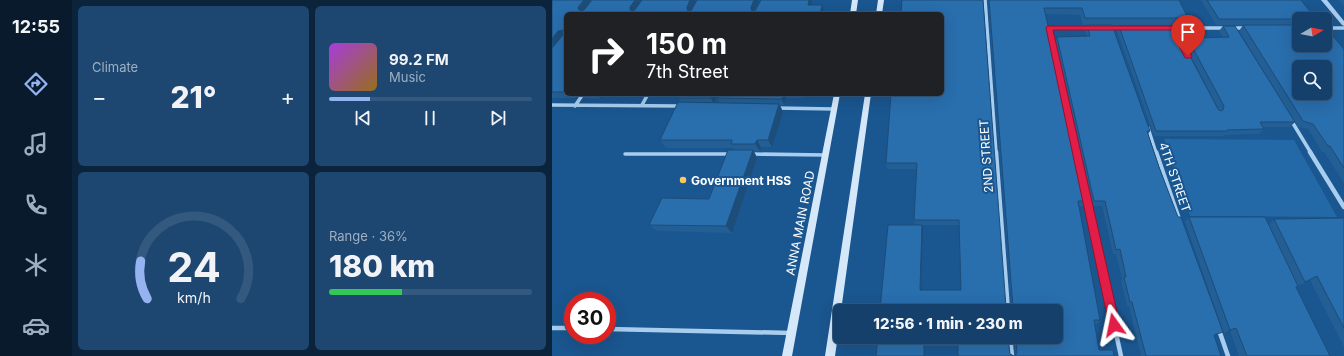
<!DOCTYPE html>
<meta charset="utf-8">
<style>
:root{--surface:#14406b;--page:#1d4771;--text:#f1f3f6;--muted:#9dafc1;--line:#33597e;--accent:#95b2f1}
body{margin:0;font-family:Inter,sans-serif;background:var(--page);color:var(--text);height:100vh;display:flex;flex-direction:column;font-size:15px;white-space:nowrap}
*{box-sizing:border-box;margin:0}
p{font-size:13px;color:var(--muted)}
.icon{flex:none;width:22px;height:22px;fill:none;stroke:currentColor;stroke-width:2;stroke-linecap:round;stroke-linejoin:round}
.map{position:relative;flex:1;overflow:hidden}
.sheet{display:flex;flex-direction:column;gap:6px;padding:6px;background:#0b233b;width:480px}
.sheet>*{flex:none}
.guide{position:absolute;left:12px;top:12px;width:380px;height:84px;border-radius:6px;box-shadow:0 4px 16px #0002,0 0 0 1px var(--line);background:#202124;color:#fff;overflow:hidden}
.needle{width:26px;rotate:81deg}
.tools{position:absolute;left:740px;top:12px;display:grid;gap:8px}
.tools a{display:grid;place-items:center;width:40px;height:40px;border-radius:6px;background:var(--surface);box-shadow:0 4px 16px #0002,0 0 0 1px var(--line);font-size:20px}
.speed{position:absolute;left:12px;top:292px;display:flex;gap:8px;font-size:20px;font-weight:700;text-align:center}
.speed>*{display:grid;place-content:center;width:52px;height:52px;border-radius:50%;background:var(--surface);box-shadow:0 4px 16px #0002,0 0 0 1px var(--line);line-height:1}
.speed .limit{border:6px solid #d22;background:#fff;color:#111}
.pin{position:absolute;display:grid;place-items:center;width:34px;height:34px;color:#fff;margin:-41px -17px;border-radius:50% 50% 50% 0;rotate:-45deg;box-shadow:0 0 4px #0007}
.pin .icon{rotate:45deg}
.me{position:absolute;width:44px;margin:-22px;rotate:348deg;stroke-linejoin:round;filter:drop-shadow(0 0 3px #0008)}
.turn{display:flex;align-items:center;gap:14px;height:84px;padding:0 16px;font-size:18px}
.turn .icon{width:52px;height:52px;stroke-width:2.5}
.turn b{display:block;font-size:28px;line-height:34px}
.big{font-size:30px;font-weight:800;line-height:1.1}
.sheet .card{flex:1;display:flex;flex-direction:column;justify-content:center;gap:6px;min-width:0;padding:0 14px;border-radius:6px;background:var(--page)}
.sheet .dial{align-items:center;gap:0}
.dial svg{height:104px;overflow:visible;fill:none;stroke:var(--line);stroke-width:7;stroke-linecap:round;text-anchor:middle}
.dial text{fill:var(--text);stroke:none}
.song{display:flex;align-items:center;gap:12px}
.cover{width:48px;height:48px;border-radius:6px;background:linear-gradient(135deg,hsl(280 70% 55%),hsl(40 70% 35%))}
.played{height:4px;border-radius:2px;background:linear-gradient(90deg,var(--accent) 20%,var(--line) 20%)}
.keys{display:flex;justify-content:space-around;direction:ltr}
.heat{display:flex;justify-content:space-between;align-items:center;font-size:22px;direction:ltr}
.charge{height:6px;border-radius:3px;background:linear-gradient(90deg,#34c759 36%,var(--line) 0)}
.sheet .tiles{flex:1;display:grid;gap:6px;grid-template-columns:repeat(2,1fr)}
.trip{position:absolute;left:281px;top:304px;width:230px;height:40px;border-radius:6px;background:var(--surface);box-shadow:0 4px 16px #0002,0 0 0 1px var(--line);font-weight:800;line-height:40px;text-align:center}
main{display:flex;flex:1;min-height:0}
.tabs{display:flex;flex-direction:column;width:72px;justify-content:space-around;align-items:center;background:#081a2b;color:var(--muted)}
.tabs .icon{width:28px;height:28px}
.tabs .selected{color:var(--accent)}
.tabs b{font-size:18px;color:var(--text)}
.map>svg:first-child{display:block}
.green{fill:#2369a8}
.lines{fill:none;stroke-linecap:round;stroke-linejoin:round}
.service{stroke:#a8cdee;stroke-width:3.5}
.minor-far1{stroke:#a8cdee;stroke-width:3.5}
.minor{stroke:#a8cdee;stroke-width:4.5}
.tertiary{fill:#a8cdee;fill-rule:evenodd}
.secondary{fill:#d5e8fa;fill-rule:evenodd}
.wall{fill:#235f95}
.shaded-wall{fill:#1d4d79}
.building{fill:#296ead;stroke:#1d4d79;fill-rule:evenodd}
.route{fill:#e11d48;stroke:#92132f}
.poi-dot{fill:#ffc665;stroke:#1a568f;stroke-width:1.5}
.labels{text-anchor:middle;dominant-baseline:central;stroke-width:4;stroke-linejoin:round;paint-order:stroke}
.street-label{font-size:12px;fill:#fff;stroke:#1a568f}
.poi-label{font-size:12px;font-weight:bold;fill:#fff;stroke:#1a568f;text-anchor:start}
</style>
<main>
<nav class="tabs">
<b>12:55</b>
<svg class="icon selected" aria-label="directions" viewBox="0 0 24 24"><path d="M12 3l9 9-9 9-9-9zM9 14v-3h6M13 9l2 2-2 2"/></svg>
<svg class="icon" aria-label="music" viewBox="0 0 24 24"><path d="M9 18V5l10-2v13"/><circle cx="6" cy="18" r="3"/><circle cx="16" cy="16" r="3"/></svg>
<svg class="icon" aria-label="phone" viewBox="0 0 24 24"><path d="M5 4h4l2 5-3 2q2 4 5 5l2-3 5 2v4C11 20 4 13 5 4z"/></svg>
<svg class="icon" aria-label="climate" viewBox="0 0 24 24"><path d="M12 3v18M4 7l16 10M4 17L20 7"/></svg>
<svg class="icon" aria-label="car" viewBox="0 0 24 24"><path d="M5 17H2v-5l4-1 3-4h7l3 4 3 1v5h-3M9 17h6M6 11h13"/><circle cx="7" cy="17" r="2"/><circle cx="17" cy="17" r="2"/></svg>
</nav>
<section class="sheet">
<div class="tiles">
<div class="card"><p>Climate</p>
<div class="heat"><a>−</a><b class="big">21°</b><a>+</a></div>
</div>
<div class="card">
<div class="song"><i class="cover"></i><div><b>99.2 FM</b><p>Music</p></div></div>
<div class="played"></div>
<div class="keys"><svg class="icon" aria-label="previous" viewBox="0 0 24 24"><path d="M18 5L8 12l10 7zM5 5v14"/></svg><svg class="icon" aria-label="pause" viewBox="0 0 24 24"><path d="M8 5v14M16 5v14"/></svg><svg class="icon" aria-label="next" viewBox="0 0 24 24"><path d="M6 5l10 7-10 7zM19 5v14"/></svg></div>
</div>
<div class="card dial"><svg viewBox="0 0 100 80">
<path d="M14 69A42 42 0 1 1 86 69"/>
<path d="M14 69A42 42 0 0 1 9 40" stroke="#95b2f1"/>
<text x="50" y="56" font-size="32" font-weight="700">24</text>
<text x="50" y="72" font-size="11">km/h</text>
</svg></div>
<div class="card"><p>Range · 36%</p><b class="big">180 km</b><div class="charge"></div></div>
</div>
</section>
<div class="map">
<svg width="792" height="356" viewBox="0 0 792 356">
<rect width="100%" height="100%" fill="#1a568f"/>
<!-- green -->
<path class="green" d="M612,139L742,140L785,217L638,216Z"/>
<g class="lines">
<!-- service -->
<path class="service" d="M73,154H177
M201,154L273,155"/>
<!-- minor-far1 -->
<path class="minor-far1" d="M433,0L444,153
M555,28H571
M617,28H693
M773,28H792
M0,105L129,106
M90,105L96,94
M23,106L31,94
M224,108L282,109
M739,120L759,153
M596,128L604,153
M524,153L497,28H539"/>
<!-- minor -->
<path class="minor" d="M444,152L456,311
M524,152L569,356
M604,152L628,222
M758,152L792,207
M0,328H21
M55,329L239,333
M667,330L676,356
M458,337L460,356"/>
<!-- tertiary -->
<path class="tertiary" d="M769,0H775L792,21V26L790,25Z"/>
<!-- secondary -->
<path class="secondary" d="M300,0H306L304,14H298Z
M326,0H332L330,14H324Z
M282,94H288L240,356H230Z
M313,94H319L289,311H288V321L283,356H273Z"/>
</g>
<!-- wall -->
<path class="wall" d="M0,0L139,11L145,0H207L202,11H203L260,0L259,5H270L272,11L271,14H14V94H28L25,98H0Z
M436,0H627L636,18L633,25H531L528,15L493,14L535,201L532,206H527L548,320L545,324H542L464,355L462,337H504V311H328L371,230L369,290H409L407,225H363L362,220L364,169H335L334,163L390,94L454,307L455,310L458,311L460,309Z
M649,0H749L747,19V25H664Z
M787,0H792V6Z
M535,25L598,131L596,134L665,335L662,336L669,356H589L577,306H575L569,281L570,279L564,254H561L550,206H540L503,42L505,37L535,36L533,31Z
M691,25L792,49V183L772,152H770L756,129L746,127L743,122L738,127H710L712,129L707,134L673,135L671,136H602L565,31L567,26L667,110L626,31L629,26L645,38L671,37L667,31L671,26L729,99L687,31Z
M28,94H52L49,99L32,98Z
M128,94H166L163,103H168L166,98L168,94H252L251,98H234L232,105H228L231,112L220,147H209L208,151H202L205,158L180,233L105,231L97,225L157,199L183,150L181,148H114L108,140L129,102L126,98Z
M637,217L717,224L722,219L792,218V347L758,280L744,287L778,356H687L678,331L672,333L633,222Z
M326,337H456L458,354L462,356H406V346H373Z"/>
<!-- shaded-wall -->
<path class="shaded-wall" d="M32,0H41L31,14L26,9L27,6Z
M83,0H90L82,13L78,10V7Z
M138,0H144L138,13L135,10V7Z
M202,0H207L201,13L199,10V7Z
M257,0H260L258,11L256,5Z
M270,5L272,11L271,14H268Z
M11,30L14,34L0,51V39L6,31Z
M21,94H28L25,98Z
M44,94H52L49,99Z
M161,94H166L162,104L159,98Z
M231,94H233L234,98L232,105L230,99Z
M250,94H252L251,98Z
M227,104L231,112L220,147L216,140Z
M205,140L209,147L208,151L203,144Z
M201,150L205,158L180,233L174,226Z
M370,225L371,230L369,294L368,290Z
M684,328L678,331L672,333L678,330Z"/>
<!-- building -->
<path class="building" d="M0,0H32L27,6L26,9L29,11L32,10L40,0H83L78,7V10L82,11L90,0H138L135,7V10L139,11L145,0H202L199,7V10L203,11L209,0H257L256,5H270L268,14H14V92H0V48L11,35V30L6,31L0,39Z
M350,0H431L454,307L455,310L458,311L461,307L437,0H627L636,18H533L530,8H492L535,201H526L548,320H542L547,350H561L562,356H463L465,353L464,337H504V311H328L336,225H370L368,290H409L407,220H362L365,163H334L339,94H390V14H349Z
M655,0H749L764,19H667Z
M535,25H560L598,131H595L607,167L626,217H629L671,332L662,335L669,356H594L580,302H578L572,277H574L568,249L564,250L553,201H542L505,37L538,36Z
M691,25H747V45H773V29H775L792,49V168L778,146H776L761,124L751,121ZM747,67H773V93H747Z
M567,26H622L666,109L668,111L671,110L672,106L629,26H639L645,38L677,37L671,26H683L743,122H708L712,129L675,130V131H604Z
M128,94H161L159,98H126Z
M168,94H231L230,99L166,98Z
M126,102L227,104L216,140H205L203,144H179L180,140H108Z
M176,150H201L174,226L97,225L110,198L157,199Z
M637,217H713L746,286L744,287L778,356H695L684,328L678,330Z
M792,218V328L765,276L753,282L722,219Z
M326,337H456L458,354L462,356H406V343H372V356H324Z"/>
<!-- route -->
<path class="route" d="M495,26H621L625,28L640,56L639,58H633L619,30H501L568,325L566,329L562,330L558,329L557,325L494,28Z"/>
<!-- markers -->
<circle class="poi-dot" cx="131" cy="180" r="4"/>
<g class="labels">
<!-- street labels -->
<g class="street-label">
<text transform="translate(434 156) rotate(-94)">2ND STREET</text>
<text transform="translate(623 177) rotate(71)">4TH STREET</text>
<text transform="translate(248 223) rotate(-79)">ANNA MAIN ROAD</text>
</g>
<!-- poi labels -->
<g class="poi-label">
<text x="139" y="180">Government HSS</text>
</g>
</g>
</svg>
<div class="tools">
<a><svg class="needle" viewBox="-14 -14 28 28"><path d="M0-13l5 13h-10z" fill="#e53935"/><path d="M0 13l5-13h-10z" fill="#9dafc1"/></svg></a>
<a><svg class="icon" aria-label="search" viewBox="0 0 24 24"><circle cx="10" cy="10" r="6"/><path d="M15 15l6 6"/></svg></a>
</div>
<div class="speed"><div class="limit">30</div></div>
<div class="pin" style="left:636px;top:56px;background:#d93025"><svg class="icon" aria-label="arrive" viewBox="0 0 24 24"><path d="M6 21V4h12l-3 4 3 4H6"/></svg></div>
<svg class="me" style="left:562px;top:325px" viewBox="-20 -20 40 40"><path d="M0-17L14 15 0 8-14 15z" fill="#e11d48" stroke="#fff" stroke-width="4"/></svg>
<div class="trip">12:56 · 1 min · 230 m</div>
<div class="guide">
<div class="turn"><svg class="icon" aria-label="right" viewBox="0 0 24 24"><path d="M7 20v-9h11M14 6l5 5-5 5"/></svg><div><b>150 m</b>7th Street</div></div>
</div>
</div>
</main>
